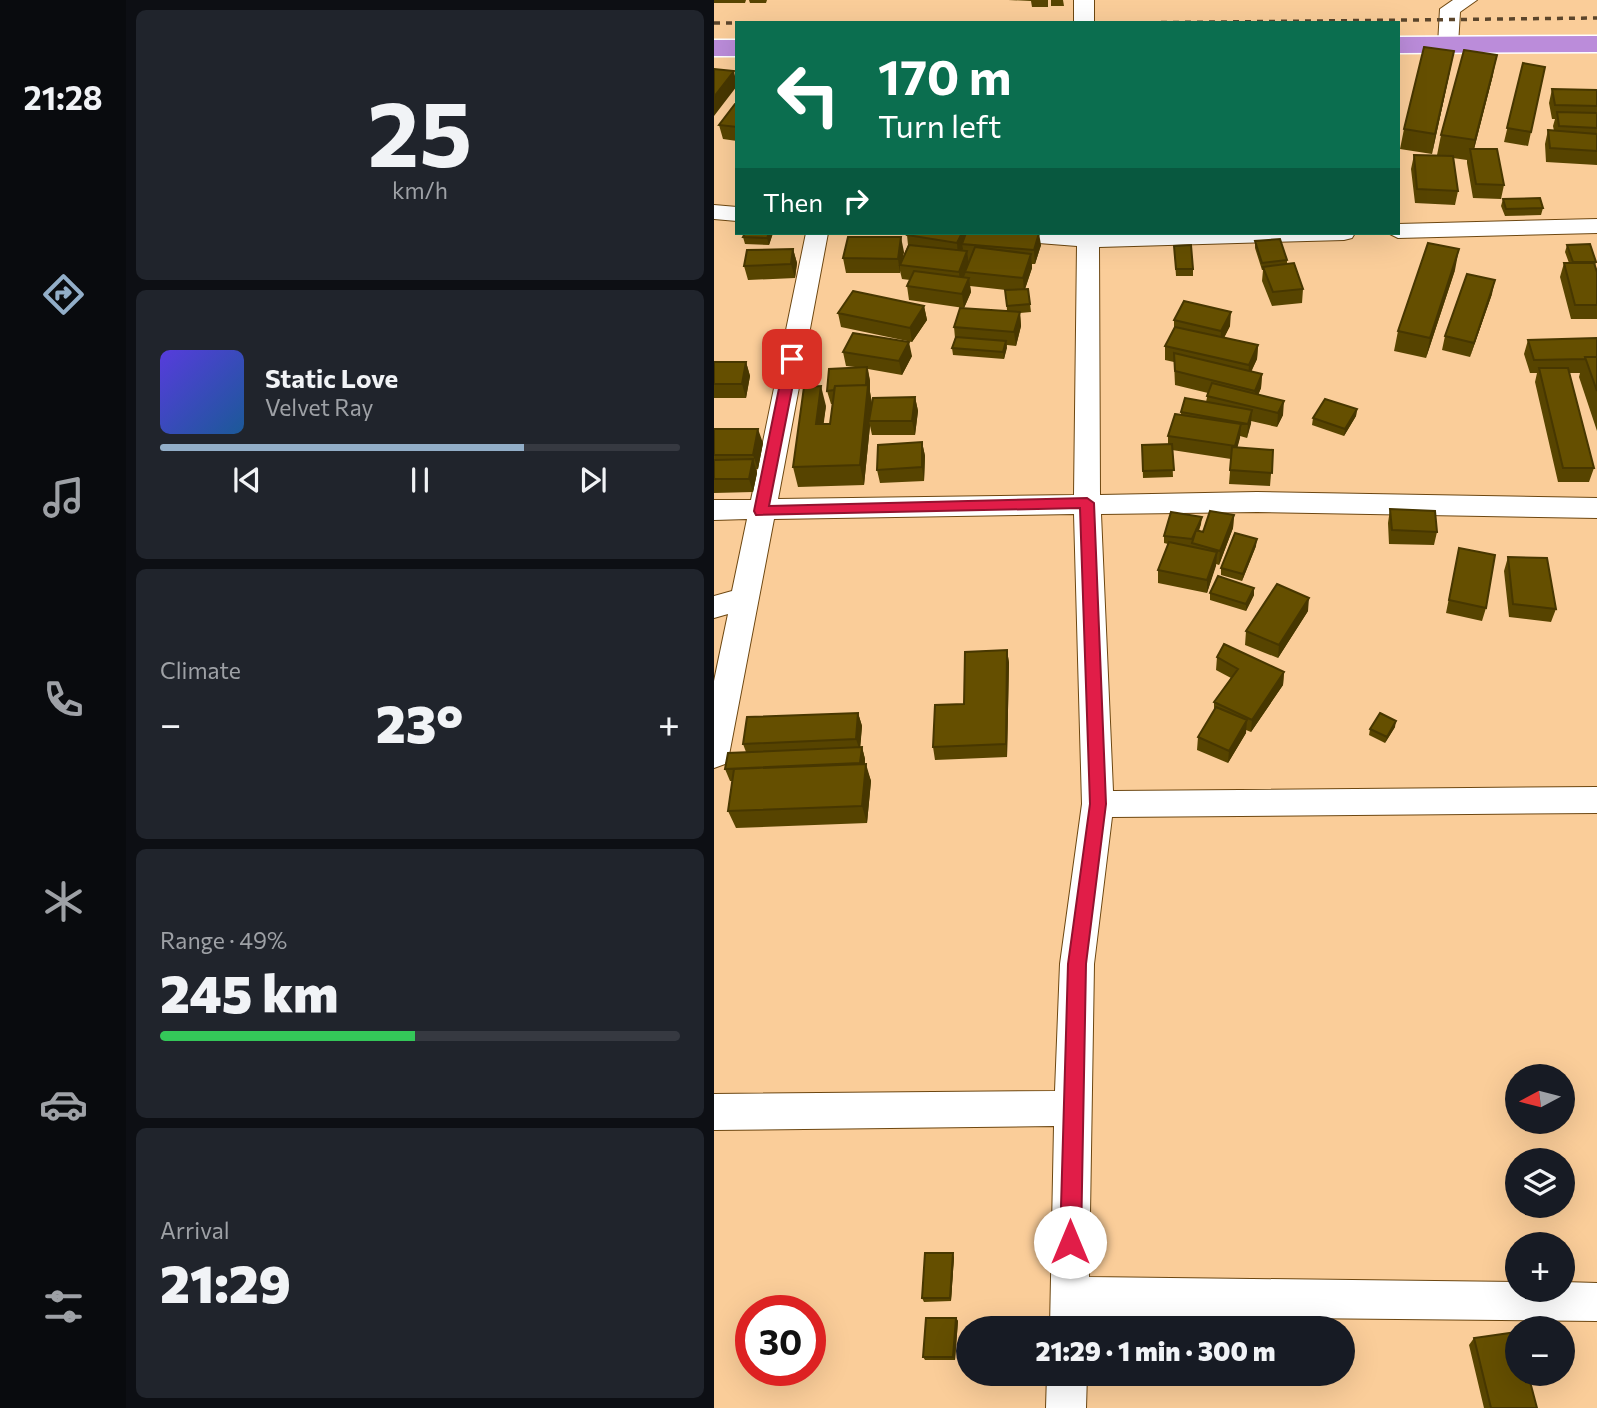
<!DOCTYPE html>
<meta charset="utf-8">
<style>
:root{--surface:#171b24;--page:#20242c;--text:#f1f3f6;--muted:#9ea1a6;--line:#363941;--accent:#92aec8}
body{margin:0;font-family:Commissioner,sans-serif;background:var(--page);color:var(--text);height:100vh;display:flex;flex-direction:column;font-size:26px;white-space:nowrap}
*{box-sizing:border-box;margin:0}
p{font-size:23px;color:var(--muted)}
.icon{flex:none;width:38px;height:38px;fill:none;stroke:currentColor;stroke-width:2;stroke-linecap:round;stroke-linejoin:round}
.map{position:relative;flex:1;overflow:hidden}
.side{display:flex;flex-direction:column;gap:10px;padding:10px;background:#0d0f14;width:588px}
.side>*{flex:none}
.guide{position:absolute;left:21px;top:21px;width:665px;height:214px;border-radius:0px;box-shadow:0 7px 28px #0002;background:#0b6e4f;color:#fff;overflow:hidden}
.needle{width:46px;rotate:263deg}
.tools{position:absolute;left:791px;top:1064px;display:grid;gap:14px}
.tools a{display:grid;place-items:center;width:70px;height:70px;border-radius:50%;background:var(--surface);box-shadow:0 7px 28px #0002;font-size:35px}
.speed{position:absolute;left:21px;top:1295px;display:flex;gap:14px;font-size:35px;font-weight:700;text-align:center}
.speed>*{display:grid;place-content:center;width:91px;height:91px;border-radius:50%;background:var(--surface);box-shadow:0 7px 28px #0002;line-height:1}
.speed .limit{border:10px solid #d22;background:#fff;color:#111}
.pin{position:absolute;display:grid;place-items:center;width:60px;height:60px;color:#fff;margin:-30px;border-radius:14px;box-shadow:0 4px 10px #0006}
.me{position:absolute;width:77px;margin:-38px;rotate:0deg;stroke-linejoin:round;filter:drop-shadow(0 0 5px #0008)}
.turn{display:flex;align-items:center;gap:24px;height:147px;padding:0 28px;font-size:32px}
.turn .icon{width:91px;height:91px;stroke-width:2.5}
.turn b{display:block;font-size:49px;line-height:60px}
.then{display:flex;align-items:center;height:66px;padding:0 28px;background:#0003;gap:14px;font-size:26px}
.big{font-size:52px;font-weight:800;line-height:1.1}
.side .card{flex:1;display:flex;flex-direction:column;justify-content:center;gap:10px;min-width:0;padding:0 24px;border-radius:10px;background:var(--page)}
.side .dial{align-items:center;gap:0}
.dial b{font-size:91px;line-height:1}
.song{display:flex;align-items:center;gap:21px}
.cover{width:84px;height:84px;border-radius:10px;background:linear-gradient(135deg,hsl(250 70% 55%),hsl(210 70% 35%))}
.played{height:7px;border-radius:4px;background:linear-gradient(90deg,var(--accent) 70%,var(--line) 70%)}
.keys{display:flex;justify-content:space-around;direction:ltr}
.heat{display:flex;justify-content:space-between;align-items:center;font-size:38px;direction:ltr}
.charge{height:10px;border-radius:5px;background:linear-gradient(90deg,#34c759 49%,var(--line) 0)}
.trip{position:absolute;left:242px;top:1316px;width:399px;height:70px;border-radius:35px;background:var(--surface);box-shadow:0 7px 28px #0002;font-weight:800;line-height:70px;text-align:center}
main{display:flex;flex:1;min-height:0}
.tab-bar{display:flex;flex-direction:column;width:126px;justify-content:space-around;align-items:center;background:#090b0e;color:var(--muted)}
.tab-bar .icon{width:49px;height:49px}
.tab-bar .current{color:var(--accent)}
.tab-bar b{font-size:32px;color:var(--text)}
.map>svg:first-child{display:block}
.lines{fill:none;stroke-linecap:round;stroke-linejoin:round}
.minor-casing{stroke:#6d4711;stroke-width:2}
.trunk-casing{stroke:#fff;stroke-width:3}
.minor{fill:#fff;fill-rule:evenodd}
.trunk{fill:#bb8cda;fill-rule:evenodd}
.rail{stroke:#5b452b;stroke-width:3.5;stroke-dasharray:6 6;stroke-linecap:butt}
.wall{fill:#574400}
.shaded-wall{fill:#473700}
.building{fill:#654f00;stroke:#473700;stroke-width:2}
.route{fill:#e11d48;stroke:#92132f;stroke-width:2}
</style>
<main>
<nav class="tab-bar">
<b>21:28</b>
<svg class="icon current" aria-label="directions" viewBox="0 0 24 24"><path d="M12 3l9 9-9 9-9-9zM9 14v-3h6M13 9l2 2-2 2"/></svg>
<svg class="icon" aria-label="music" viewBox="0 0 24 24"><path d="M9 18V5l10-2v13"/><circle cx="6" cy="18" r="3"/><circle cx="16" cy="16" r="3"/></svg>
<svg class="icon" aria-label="phone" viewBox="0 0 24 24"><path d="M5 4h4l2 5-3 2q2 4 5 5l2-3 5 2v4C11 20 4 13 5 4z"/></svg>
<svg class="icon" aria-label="climate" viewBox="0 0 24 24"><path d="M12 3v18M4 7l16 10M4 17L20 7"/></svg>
<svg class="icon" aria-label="car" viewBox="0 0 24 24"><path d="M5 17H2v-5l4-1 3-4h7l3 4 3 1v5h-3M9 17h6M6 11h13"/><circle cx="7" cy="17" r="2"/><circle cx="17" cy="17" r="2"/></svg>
<svg class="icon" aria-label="filters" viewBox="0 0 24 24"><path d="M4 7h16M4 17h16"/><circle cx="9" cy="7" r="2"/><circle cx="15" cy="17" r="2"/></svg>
</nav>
<section class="side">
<div class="card dial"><b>25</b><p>km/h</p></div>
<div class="card">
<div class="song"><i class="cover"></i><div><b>Static Love</b><p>Velvet Ray</p></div></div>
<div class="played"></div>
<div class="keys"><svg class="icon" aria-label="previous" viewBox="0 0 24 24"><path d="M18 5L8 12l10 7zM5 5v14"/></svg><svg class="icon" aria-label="pause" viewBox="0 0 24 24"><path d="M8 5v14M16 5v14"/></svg><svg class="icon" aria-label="next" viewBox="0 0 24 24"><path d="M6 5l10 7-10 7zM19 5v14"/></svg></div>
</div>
<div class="card"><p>Climate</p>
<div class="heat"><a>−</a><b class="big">23°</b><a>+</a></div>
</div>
<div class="card"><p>Range · 49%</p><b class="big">245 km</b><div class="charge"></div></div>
<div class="card"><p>Arrival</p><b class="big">21:29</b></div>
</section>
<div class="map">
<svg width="883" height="1408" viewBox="0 0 883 1408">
<rect width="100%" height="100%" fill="#facd99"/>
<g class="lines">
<!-- minor casing -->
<g class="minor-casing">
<path id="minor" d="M360,0H380V23H360Z
M739,0H763L746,12L744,45L741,49H727L724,45L726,9Z
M0,205L23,207V221L0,219Z
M883,219V233L684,238L674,233H684V224Z
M92,233H114L64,499L360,495L363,246L286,240L278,238L275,233H641L638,238L630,240L385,247L386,495L543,492L883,498V518L543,512L387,514L399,791L883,787V813L398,817L380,964L375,1277L803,1282V1290H849V1282L883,1283V1321L375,1316L374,1328H336L340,1126L0,1130V1094L341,1091L346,964L368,804L360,514L60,519L15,755L11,764L0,768V681L14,614L0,618V596L18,591L33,519L0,520V500H37Z
M333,1374H373L372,1408H332Z"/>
</g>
<!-- trunk casing -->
<g class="trunk-casing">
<path id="trunk" d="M883,36V52L684,53V37Z
M0,40H23V56H0Z"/>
</g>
<!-- minor -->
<use href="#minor" class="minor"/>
<!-- trunk -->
<use href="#trunk" class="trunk"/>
<!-- rail -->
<path class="rail" d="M0,23H23
M411,23L883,18"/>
</g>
<!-- wall -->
<path class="wall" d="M0,0H32L31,3H0Z
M35,0H53L52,3H36Z
M294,0H334V7H318L317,1Z
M337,0H349L350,6H337Z
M809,63L831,67L814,146L790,142Z
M736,71L718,154L686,149L690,129Z
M779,75L760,149L790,185L787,199L759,198L753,163V160L739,158L744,191L741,205L701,203L697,169L700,155H723L727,135Z
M838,89L883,90V165L832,162L831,144L834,130L840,131L839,126L841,119H838L835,103Z
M23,104V141L9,139L5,125Z
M789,199L829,208L827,215L791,216L787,206Z
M59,233L55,245L31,244L29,237Z
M193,235L327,245L321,264H318V268L311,289L316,304L317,312L306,313L307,326L302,346L293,345L290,359L239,355L238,348L241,338L240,327L293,311L292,290L256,286L257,292L250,308L195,300L193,286L196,280L188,279L186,271V273H132L129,258L190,252L188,259L194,245Z
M541,241L573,260V264L589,289L588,303L558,306L548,281L549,270H548L541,248Z
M853,245L882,262L881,266L883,272V319H857L846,277L850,263H855L851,252Z
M460,246L479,269V276H462Z
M79,249L83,263L81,278L34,280L30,266Z
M741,270L712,358L680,351L684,331Z
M778,294L756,357L728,350L731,336Z
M210,306L213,320L198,342L127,327L124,313Z
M460,320L516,326L510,338L544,345L543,359L537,371L548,374L547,388L544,395L569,415L563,427L537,421L533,438L526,436L523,448L559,450L556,486L515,484L517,459L458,450L459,477L429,478L428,445L454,444V436L467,415V412L492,402L494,393L461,385L460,362L451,360V346L460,329Z
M883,338V431L865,377L866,373H855L880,468L875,482H844L821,382L823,373H816L810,354L814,340Z
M129,352L198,356L188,375L154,369L156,381V392L158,403L201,397L204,411L201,435H158L156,426L150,485L84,487L79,467L112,406L109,424H116L119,404H117L113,391L141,367L132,366Z
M0,362H32L36,376L32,398H0Z
M643,409L642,416L630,436L598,425L599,418Z
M0,429L49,443L44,469H42L43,473L39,492L0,493Z
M208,442L211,456L210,481L166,483L163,470Z
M676,509L723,532L720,545L675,544L674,523Z
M520,515L519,528L505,565L502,564L493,593L444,583V570L454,544L450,543V536L487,524L485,531L489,532Z
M542,546L528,581L507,575V568Z
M745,548L772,608L768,621L732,613Z
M794,557L842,609L837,622L795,617L790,571Z
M540,588V595L532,611L496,600V593Z
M594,611L564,658L531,645L532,631Z
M293,650L295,663L293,757L221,760L219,747L250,704Z
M503,657L570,672L569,685L537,732L532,730V733L514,763L483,750L484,737L500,712V702L517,678L502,670Z
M144,713L148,726L146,747H148L151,759V764L157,781L153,823L22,828L14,811L18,781H16L11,769L32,752L29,744Z
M681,727L671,743L655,735L656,729Z
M240,1257L237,1301L210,1302L208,1298Z
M242,1318L244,1321L241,1360H211L209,1357Z
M760,1338L823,1408H770L755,1345Z"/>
<!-- shaded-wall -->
<path class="shaded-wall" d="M740,51L736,71L718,154L721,134Z
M783,55L779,75L757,161L761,140Z
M20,71L23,86L0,116V97Z
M55,233H59L55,245L53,238Z
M248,233H252L248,244L249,249L244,257L243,243Z
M325,233L327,245L321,264L320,250Z
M187,237L190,252L187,265H186V273L184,259Z
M79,249L83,263L81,278L77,264Z
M745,249L741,270L712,358L716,338Z
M253,251L255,265L246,286L245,272Z
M317,254L318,268L310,292L309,278Z
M255,278L257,292L250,308L248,294Z
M781,280L778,294L756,357L760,343Z
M210,306L213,320L198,342L196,328Z
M306,312L307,326L302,346L300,332Z
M517,312L516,326L506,345L507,331Z
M292,341L293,348L290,359L289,352Z
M195,342L198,356L188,375L185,361Z
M544,345L543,359L534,379L535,365Z
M32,362L36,376L32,398L28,384Z
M153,367L156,381V392L158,405L155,421L156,426L150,485L146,465Z
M548,374L547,388L540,405L541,391Z
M107,386L112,406L107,444L102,424Z
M201,397L204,411L201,435L198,421Z
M570,401L569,415L563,427L564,413Z
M643,409L642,416L630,436L631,429Z
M538,410L537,424L533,438L534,424Z
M527,424L526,438L520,460L521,446Z
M44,429L49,443L44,469L39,455Z
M208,442L211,456L210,481L208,467Z
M39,459L43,473L39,492L35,479Z
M520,515L519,528L505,565L506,551Z
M488,517L487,524L479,543H478V539Z
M543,539L542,546L528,581L529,574Z
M503,552L502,566L493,593V580Z
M540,588V595L532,611V604Z
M595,598L594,611L564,658L565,645Z
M293,650L295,663L293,757L292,744Z
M570,672L569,685L537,732L538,720Z
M144,713L148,726L146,751L142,739Z
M533,720L532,733L514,763L515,751Z
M682,721L681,727L671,743L673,737Z
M148,747L151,759L150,775L146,763Z
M152,764L157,781L153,823L148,806Z
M239,1253L240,1257L237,1301L236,1298Z
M242,1318L244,1321L241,1360L239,1357Z"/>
<!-- building -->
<path class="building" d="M710,47L740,51L721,134L690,129Z
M750,50L783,55L761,140L727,135Z
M809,63L831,67L817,132L793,128Z
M0,69L20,71L0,97Z
M838,89L883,90V106L841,105Z
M21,104H23V127L5,125Z
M843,112L883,113V128L845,126Z
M834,130L883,134V151L836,148Z
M756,149H783L790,185L762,184Z
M700,155L739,156L744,191L703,189Z
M826,198L829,208L792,209L789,199Z
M31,233H55L53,238L29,237Z
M194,233H248L243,243L193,235Z
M252,233H325L320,250L248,244Z
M134,237H187L184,259L129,258Z
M566,239L573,260L548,263L541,241Z
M714,243L745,249L716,338L684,331Z
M876,244L882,262H859L853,245Z
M195,245L253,251L245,272L186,265Z
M477,245L479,269H462L460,246Z
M261,247L317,254L309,278L251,272Z
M79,249L77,264L30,266L33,250Z
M580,263L589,289L559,292L549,267Z
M850,263H880L883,272V305H861Z
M200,271L255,278L248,294L193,286Z
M753,274L781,280L760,343L731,336Z
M314,289L316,304L293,306L291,290Z
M139,291L210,306L196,328L124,313Z
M470,301L517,312L507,331L460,320Z
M246,308L306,312L300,332L240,327Z
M461,327L544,345L535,365L451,346Z
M139,333L195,342L185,361L129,352Z
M242,337L292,341L289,352L238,348Z
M883,338V357H871V359L820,360L814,340Z
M460,353L548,374L541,391L461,371Z
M871,357H883V391Z
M0,362H32L28,384H0Z
M153,367L152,385L121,386L120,390L113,391L115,369Z
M825,368H854L880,468H849Z
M498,383L570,401L564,413L493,396Z
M154,385L146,465L79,467L90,387L107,386L102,424H116L121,386Z
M201,397L198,421H155L159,398Z
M471,398L538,410L534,424L467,412Z
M611,399L643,409L631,429L599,418Z
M461,414L527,424L521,446L454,436Z
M0,429H44L39,455H0Z
M208,442V467L163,470L164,445Z
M458,444L460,470L429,471L428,445Z
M518,447L559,450L558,473L516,470Z
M39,459L35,479H0V460Z
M676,509L721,511L723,532L678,530Z
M496,511L520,515L506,551L478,543L482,530L489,532Z
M457,512L488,517L478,539L450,536Z
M521,533L543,539L529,574L507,568Z
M455,542L503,552L493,580L444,570Z
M745,548L781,555L772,608L735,600Z
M794,557L833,558L842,609L799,604Z
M504,576L540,588L532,604L496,593Z
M563,584L595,598L565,645L532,631Z
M510,644L570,672L538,720L500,702L524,669L503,657Z
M293,650L292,744L219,747L221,705L250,704L251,652Z
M502,707L533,720L515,751L484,737Z
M144,713L142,739L29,744L33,717Z
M666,713L682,721L673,737L656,729Z
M148,747L146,763L11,769L14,753Z
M152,764L148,806L14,811L20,769Z
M211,1253H239L236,1298H208Z
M212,1318H242L239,1357H209Z
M803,1332V1374H814L823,1408H777L760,1338Z"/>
<!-- route -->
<path class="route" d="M78,355L84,359L55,506L373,498L380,503L392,804L372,964L367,1242L364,1249L356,1252L349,1249L346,1242L354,964L376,804L366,508L42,515L40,511L71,359Z"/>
</svg>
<div class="tools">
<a><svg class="needle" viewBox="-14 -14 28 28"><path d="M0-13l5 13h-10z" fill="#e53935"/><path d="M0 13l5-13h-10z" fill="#9ea1a6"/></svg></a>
<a><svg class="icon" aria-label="layers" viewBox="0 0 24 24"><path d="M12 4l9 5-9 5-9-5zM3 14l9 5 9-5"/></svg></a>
<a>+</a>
<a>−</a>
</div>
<div class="speed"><div class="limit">30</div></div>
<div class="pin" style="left:78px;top:359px;background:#d93025"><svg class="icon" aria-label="arrive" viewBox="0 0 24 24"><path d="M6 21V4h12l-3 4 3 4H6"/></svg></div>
<svg class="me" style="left:356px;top:1242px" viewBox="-20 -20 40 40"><circle r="19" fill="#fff"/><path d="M0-13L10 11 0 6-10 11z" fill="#e11d48"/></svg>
<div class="trip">21:29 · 1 min · 300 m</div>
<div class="guide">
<div class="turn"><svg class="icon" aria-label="left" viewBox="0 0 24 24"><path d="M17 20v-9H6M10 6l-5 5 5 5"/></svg><div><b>170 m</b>Turn left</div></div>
<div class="then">Then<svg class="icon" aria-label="right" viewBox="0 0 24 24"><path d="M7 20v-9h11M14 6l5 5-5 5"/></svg></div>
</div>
</div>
</main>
